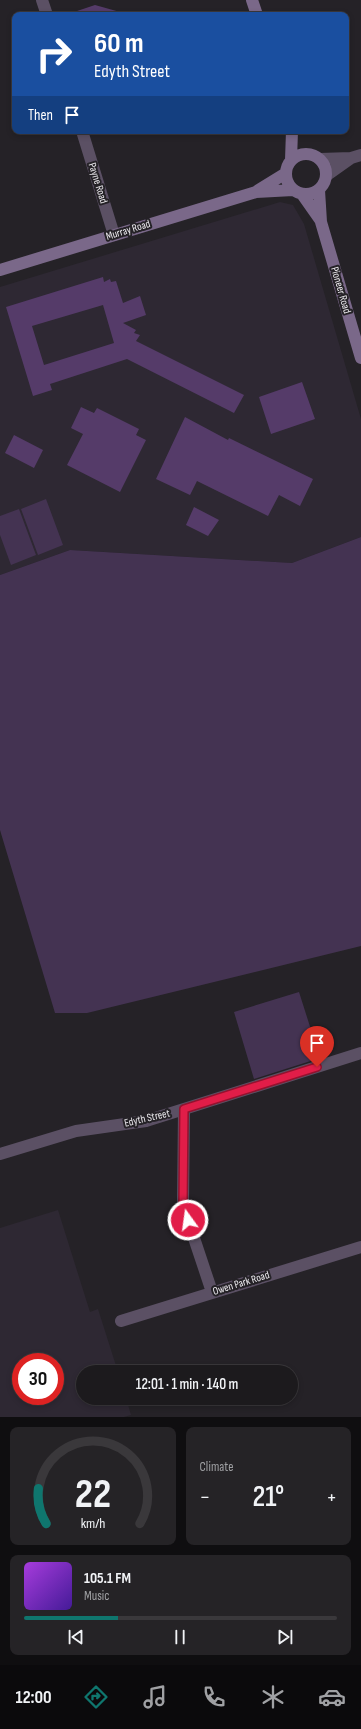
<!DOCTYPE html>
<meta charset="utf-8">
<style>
:root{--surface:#1c1a1d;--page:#252326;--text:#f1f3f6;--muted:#a0a1a4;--line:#3a383b;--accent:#0f766e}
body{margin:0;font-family:"Sofia Sans Condensed",sans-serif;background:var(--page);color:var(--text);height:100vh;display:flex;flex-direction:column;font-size:15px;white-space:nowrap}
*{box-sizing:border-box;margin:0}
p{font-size:13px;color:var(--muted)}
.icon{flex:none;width:22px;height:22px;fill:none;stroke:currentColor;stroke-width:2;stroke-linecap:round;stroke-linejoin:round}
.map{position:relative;height:1417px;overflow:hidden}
.sheet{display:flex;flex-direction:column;gap:10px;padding:10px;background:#0f0e10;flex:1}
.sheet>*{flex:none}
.guide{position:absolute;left:12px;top:12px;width:337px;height:122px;border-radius:8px;box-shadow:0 2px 6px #0003,0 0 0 1px var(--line);background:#1a4fa0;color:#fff;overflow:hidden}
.speed{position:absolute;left:12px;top:1353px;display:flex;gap:8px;font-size:20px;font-weight:700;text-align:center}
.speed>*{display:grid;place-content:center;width:52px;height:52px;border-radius:50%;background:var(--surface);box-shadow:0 2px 6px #0003,0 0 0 1px var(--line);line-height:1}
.speed .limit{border:6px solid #d22;background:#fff;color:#111}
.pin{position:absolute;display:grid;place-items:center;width:34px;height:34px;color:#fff;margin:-41px -17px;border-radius:50% 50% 50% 0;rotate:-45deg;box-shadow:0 0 4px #0007}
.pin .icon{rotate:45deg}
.me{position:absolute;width:44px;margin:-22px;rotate:346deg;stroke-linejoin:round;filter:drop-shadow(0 0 3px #0008)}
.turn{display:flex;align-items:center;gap:14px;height:84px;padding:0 16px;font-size:18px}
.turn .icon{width:52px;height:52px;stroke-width:2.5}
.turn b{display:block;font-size:28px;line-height:34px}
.then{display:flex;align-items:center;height:38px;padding:0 16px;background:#0003;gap:8px;font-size:15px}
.big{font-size:30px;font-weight:600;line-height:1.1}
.sheet .card{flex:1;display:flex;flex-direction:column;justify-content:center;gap:6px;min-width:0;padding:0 14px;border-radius:8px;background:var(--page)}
.sheet .dial{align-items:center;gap:0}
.dial svg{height:104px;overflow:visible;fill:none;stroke:var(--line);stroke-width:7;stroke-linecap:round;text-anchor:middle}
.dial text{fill:var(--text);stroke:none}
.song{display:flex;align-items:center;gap:12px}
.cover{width:48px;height:48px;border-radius:6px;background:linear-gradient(135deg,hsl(280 70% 55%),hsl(260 70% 35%))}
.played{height:4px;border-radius:2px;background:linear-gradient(90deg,var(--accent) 30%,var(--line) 30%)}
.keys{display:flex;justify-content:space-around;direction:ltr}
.heat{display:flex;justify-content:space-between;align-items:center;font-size:22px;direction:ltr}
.sheet .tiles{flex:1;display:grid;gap:10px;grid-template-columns:1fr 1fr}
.card:last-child{grid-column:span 2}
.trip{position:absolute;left:76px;top:1365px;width:222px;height:40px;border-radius:20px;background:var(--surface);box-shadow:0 2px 6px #0003,0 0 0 1px var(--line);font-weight:600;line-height:40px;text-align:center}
.menu{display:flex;height:64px;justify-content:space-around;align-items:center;background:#0b0a0c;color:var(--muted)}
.menu .icon{width:28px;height:28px}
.menu .active{color:var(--accent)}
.menu b{font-size:18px;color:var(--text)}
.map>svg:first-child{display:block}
.built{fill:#2e2833;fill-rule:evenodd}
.green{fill:#443352}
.building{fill:#553b69;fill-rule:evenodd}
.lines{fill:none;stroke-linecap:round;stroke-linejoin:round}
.street{stroke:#5b5064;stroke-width:12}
.secondary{stroke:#7a6889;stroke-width:12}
.route-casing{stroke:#92132f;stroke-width:10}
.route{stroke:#e11d48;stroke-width:7}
.labels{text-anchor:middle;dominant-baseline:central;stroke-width:4;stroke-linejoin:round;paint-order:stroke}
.street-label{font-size:11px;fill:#edebef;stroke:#252227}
</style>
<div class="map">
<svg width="361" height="1417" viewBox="0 0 361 1417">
<rect width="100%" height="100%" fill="#252227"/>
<!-- built -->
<path class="built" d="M280,202L293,205L304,224L361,419V537L292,563L70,550L0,575V287Z
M58,1210L90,1312L98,1309L118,1372H83V1398H126L131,1415L124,1417H0V1228ZM21,1362H55V1396H21Z"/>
<!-- green -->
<path class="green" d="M46,499L63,545L38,555L21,509Z
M19,509L36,555L11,565L0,535V516Z
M361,537V946L87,1013H55L0,830V575L70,550L292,563Z
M299,992L320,1058L254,1079L234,1012Z"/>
<!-- building -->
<path class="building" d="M95,5L120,12L119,15H71V13Z
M103,277L104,282L110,279L111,282L116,281L123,303L140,296L146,315L123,323L136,330L134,333L140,335L136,341L244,395L234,413L127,359L50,384L52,390L33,396L6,307ZM103,305L114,343L44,365L32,326Z
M302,382L315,419L271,434L259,397Z
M81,407L94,413L97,408L139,429L136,435L146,440L120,492L67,465L83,434L71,428Z
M185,417L228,440L229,438L313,479L300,506L279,495L268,516L197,481L190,495L156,479Z
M14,435L43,450L34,468L5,453Z
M194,507L219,520L208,536L186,525Z"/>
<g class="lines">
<!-- street -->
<path class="street" d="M42,0L47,15
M82,131L114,235
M320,159L351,158L361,155
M327,175L351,158
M184,1109L183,1205L212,1292
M0,1154L76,1131L146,1121L361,1053
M121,1321L361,1247"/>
<!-- secondary -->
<path class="secondary" d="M252,0L257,15
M286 174a20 20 0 1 1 40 0a20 20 0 1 1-40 0Z
M291,160L292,131
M319,190L321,222L361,358
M257,191L286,173
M302,194L321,221
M0,270L256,192L293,190"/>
</g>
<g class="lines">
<!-- route casing -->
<g class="route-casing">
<path id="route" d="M188,1220L183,1205L184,1109L317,1067"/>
</g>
<!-- route -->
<use href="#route" class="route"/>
</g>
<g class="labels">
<!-- street labels -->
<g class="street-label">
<text transform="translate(98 183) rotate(73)">Payne Road</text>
<text transform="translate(128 230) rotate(-17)">Murray Road</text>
<text transform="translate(341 290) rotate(74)">Pioneer Road</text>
<text transform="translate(147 1118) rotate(-13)">Edyth Street</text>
<text transform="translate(241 1283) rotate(-17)">Owen Park Road</text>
</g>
</g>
</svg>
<div class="speed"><div class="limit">30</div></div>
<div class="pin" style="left:317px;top:1067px;background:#d93025"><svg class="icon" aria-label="arrive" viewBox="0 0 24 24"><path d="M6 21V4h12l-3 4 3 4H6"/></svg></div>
<svg class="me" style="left:188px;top:1220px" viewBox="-20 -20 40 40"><circle r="17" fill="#e11d48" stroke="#fff" stroke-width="3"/><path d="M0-11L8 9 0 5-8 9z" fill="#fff"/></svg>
<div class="trip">12:01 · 1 min · 140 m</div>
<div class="guide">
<div class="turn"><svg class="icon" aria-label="right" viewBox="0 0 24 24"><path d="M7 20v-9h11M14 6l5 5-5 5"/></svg><div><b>60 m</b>Edyth Street</div></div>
<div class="then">Then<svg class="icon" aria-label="arrive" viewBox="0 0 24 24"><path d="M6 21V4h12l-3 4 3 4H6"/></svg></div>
</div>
</div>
<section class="sheet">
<div class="tiles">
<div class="card dial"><svg viewBox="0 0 100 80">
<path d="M14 69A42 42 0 1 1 86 69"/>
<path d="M14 69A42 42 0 0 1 8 42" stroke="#0f766e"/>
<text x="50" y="56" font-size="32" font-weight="700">22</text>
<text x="50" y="72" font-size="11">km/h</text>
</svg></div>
<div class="card"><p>Climate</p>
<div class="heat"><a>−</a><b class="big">21°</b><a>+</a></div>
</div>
<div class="card">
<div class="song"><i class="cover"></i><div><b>105.1 FM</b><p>Music</p></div></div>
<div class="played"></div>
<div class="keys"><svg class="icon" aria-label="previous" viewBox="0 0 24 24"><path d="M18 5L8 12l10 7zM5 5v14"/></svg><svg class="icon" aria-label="pause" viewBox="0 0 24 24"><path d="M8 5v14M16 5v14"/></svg><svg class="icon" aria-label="next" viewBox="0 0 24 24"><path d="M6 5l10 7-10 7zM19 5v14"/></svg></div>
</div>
</div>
</section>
<nav class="menu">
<b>12:00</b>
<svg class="icon active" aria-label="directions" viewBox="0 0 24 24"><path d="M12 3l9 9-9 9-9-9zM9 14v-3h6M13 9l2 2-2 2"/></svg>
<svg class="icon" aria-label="music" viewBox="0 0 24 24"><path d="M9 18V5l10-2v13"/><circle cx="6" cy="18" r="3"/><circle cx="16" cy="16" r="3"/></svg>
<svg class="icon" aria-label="phone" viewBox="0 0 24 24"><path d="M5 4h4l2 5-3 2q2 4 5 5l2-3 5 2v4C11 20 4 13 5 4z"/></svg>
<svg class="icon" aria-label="climate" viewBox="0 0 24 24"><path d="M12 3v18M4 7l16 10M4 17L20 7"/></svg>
<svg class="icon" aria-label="car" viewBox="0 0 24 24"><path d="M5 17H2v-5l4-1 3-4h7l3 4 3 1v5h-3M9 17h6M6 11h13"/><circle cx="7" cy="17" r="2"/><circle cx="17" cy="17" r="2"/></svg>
</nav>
